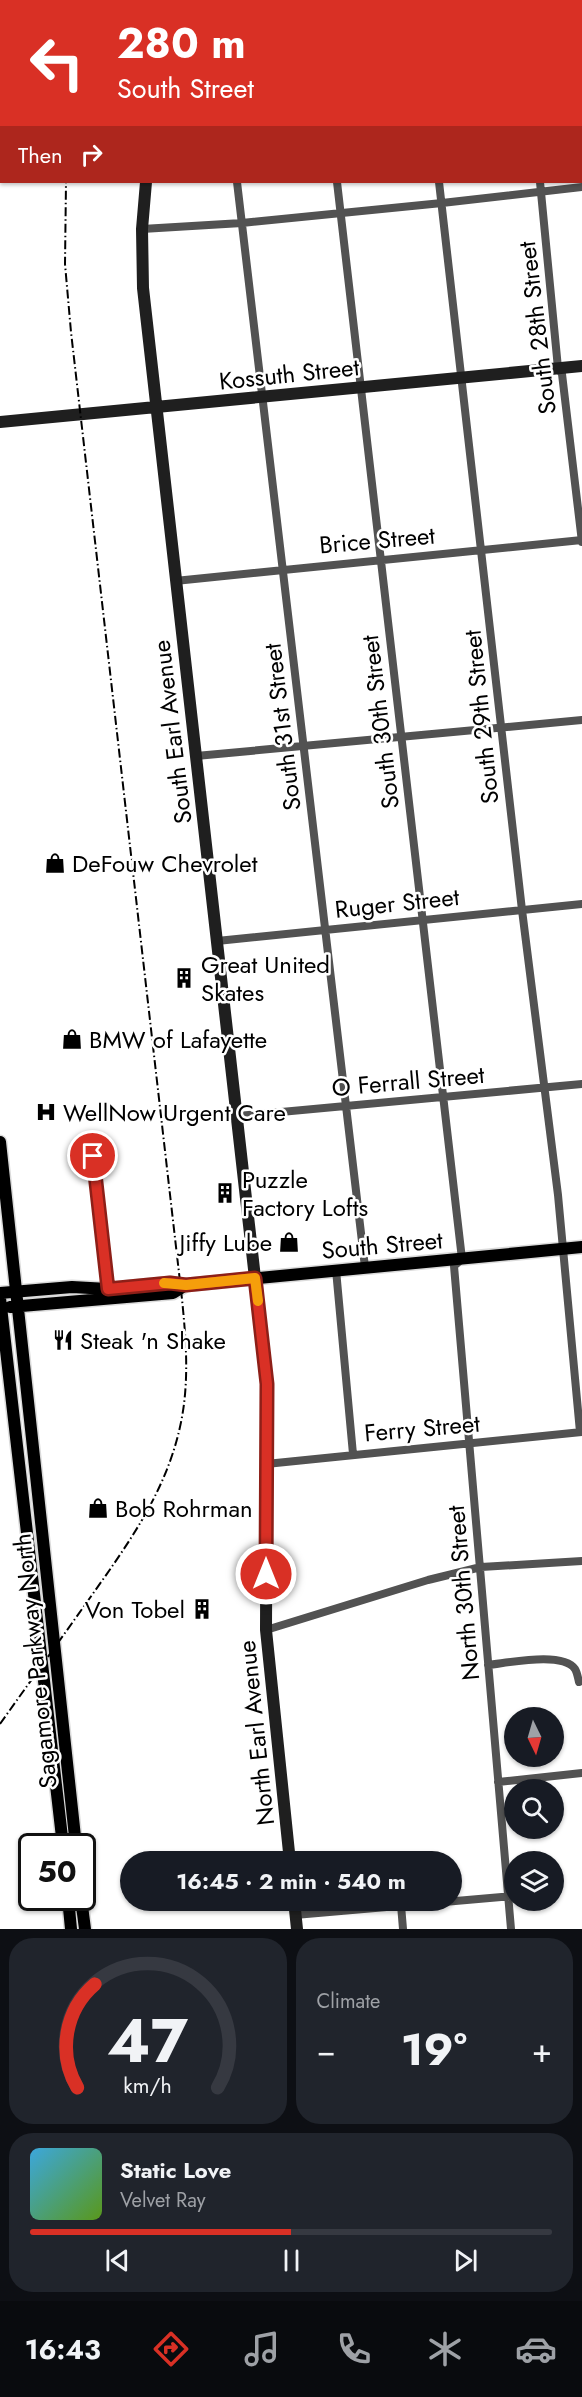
<!DOCTYPE html>
<meta charset="utf-8">
<style>
:root{--surface:#171b24;--page:#20242c;--text:#f1f3f6;--muted:#9ea1a6;--line:#363941;--accent:#d93025}
body{margin:0;font-family:Jost,sans-serif;background:var(--page);color:var(--text);height:100vh;display:flex;flex-direction:column;font-size:22px;white-space:nowrap}
*{box-sizing:border-box;margin:0}
p{font-size:20px;color:var(--muted)}
.icon{flex:none;width:33px;height:33px;fill:none;stroke:currentColor;stroke-width:2;stroke-linecap:round;stroke-linejoin:round}
.map{position:relative;height:1929px;overflow:hidden}
.side{display:flex;flex-direction:column;gap:9px;padding:9px;background:#0d0f14;flex:1}
.side>*{flex:none}
.top-card{position:absolute;left:0px;top:0px;width:582px;height:183px;box-shadow:0 2px 4px #0004;background:#d93025;color:#fff;overflow:hidden}
.needle{width:39px;rotate:175deg}
.buttons{position:absolute;left:504px;top:1707px;display:grid;gap:12px}
.buttons a{display:grid;place-items:center;width:60px;height:60px;border-radius:50%;background:var(--surface);box-shadow:0 2px 4px #0004;font-size:30px}
.speed{position:absolute;left:18px;top:1833px;display:flex;gap:12px;font-size:30px;font-weight:700;text-align:center}
.speed>*{display:grid;place-content:center;width:78px;height:78px;border-radius:50%;background:var(--surface);box-shadow:0 2px 4px #0004;line-height:1}
.speed .limit{border:3px solid #111;border-radius:9px;background:#fff;color:#111}
.pin{position:absolute;display:grid;place-items:center;width:51px;height:51px;color:#fff;margin:-26px;border:3px solid #fff;border-radius:50%;box-shadow:0 2px 6px #0007}
.me{position:absolute;width:66px;margin:-33px;rotate:0deg;stroke-linejoin:round;filter:drop-shadow(0 0 4px #0008)}
.turn{display:flex;align-items:center;gap:21px;height:126px;padding:0 18px;font-size:27px}
.turn .icon{width:78px;height:78px;stroke-width:2.5}
.turn b{display:block;font-size:42px;line-height:51px}
.then{display:flex;align-items:center;height:57px;padding:0 18px;background:#0003;gap:12px;font-size:22px}
.big{font-size:45px;font-weight:700;line-height:1.1}
.side .tile{flex:1;display:flex;flex-direction:column;justify-content:center;gap:9px;min-width:0;padding:0 21px;border-radius:24px;background:var(--page)}
.side .dial{align-items:center;gap:0}
.dial svg{height:156px;overflow:visible;fill:none;stroke:var(--line);stroke-width:7;stroke-linecap:round;text-anchor:middle}
.dial text{fill:var(--text);stroke:none}
.song{display:flex;align-items:center;gap:18px}
.cover{width:72px;height:72px;border-radius:9px;background:linear-gradient(135deg,hsl(200 70% 55%),hsl(90 70% 35%))}
.played{height:6px;border-radius:3px;background:linear-gradient(90deg,var(--accent) 50%,var(--line) 50%)}
.keys{display:flex;justify-content:space-around;direction:ltr}
.heat{display:flex;justify-content:space-between;align-items:center;font-size:33px;direction:ltr}
.side .tiles{flex:1;display:grid;gap:9px;grid-template-columns:1fr 1fr}
.tile:last-child{grid-column:span 2}
.trip{position:absolute;left:120px;top:1851px;width:342px;height:60px;border-radius:30px;background:var(--surface);box-shadow:0 2px 4px #0004;font-weight:700;line-height:60px;text-align:center}
.tab-bar{display:flex;height:96px;justify-content:space-around;align-items:center;background:#090b0e;color:var(--muted)}
.tab-bar .icon{width:42px;height:42px}
.tab-bar .active{color:var(--accent)}
.tab-bar b{font-size:27px;color:var(--text)}
.map>svg:first-child{display:block}
.lines{fill:none;stroke-linecap:round;stroke-linejoin:round}
.primary-casing{stroke:#dbdbdb;stroke-width:15}
.street{stroke:#525252;stroke-width:8}
.secondary{stroke:#1f1f1f;stroke-width:12}
.primary{stroke:#000;stroke-width:12}
.rail{stroke:#000;stroke-width:2;stroke-dasharray:9 3 1.5 3;stroke-linecap:butt}
.route-casing{stroke:#8d1f18;stroke-width:15}
.route{stroke:#d93025;stroke-width:10}
.slow{stroke:#f59e0b;stroke-width:10}
.labels{text-anchor:middle;dominant-baseline:central;stroke-width:5;stroke-linejoin:round;paint-order:stroke}
.street-label{font-size:24px;fill:#000;stroke:#fff}
.poi-label{font-size:24px;fill:#000;stroke:#fff;text-anchor:start}
</style>
<div class="map">
<svg width="582" height="1929" viewBox="0 0 582 1929">
<rect width="100%" height="100%" fill="#fff"/>
<g class="lines">
<!-- primary casing -->
<g class="primary-casing">
<path id="primary" d="M0,1142L76,1846
M0,1293L72,1287L108,1289L170,1283L186,1285L582,1247
M0,1298L63,1846
M10,1307L173,1293L186,1285
M68,1898L71,1929
M81,1898L85,1929"/>
</g>
<!-- street -->
<path class="street" d="M215,0V2
M315,0V2
M419,0V2
M518,0V2
M580,22H582
M237,182L365,1267
M337,182L462,1259L454,1266L511,1929
M439,182L522,910L558,1195L580,1432
M540,182L558,368L562,374L582,542
M142,229L242,223L442,203L582,187
M175,581L582,540
M196,756L582,720
M217,941L582,904
M238,1116L582,1084
M93,1156L108,1289
M336,1270L353,1454
M266,1464L582,1432
M266,1630L428,1580L481,1567L582,1561
M488,1665C508,1663 563,1651 575,1669C577,1672 578,1678 579,1682
M498,1782L582,1773
M401,1905L403,1929
M295,1915L514,1896"/>
<!-- secondary -->
<path class="secondary" d="M193,2L194,0
M146,182L142,229L143,288L267,1384L266,1630L290,1862
M0,422L582,366
M294,1900L297,1929"/>
<!-- primary -->
<use href="#primary" class="primary"/>
<!-- rail -->
<path class="rail" d="M104,2V0
M0,1724C29,1683 58,1643 87,1602C128,1544 169,1489 182,1417C189,1378 186,1339 182,1299L71,332L65,264L66,182"/>
</g>
<g class="lines">
<!-- route casing -->
<g class="route-casing">
<path id="route" d="M93,1156L108,1289L170,1283L186,1285L255,1278L267,1384L266,1574"/>
</g>
<!-- route -->
<use href="#route" class="route"/>
<!-- slow -->
<path class="slow" d="M164,1283L186,1285L255,1278L258,1301"/>
</g>
<!-- icons -->
<defs>
<g id="shop-bare" transform="scale(1.62)"><path d="M-5-2.5h2.3a2.7 3.5 0 0 1 5.4 0H5L5.5 6h-11ZM-1.5-2.5h3a1.5 2.3 0 0 0-3 0Z" fill="#000" stroke="#fff" stroke-width="2.5" paint-order="stroke"/></g>
<g id="building-bare" transform="scale(1.62)"><path d="M-4-6H4V6H1V3H-1V6H-4ZM-2.5-4.3h1.7v1.8h-1.7ZM.8-4.3h1.7v1.8H.8ZM-2.5-1h1.7V.8h-1.7ZM.8-1h1.7V.8H.8Z" fill="#000" stroke="#fff" stroke-width="2.5" paint-order="stroke"/></g>
<g id="hospital-bare" transform="scale(1.62)"><path d="M-5-5h3v3.5h4V-5h3V5h-3V1.5h-4V5h-3Z" fill="#000" stroke="#fff" stroke-width="2.5" paint-order="stroke"/></g>
<g id="restaurant-bare" transform="scale(1.62)"><path d="M-5-6h1v4h1v-4h1v4h1v-4h1v5L-1.5 .5V6h-2V.5L-5-1ZM5-6V6H3V1.5H1.5Q1.5-4 5-6Z" fill="#000" stroke="#fff" stroke-width="2.5" paint-order="stroke"/></g>
</defs>
<g fill-rule="evenodd">
<use href="#shop-bare" x="55" y="863"/>
<use href="#building-bare" x="184" y="978"/>
<use href="#shop-bare" x="72" y="1039"/>
<use href="#hospital-bare" x="46" y="1112"/>
<use href="#building-bare" x="225" y="1193"/>
<use href="#shop-bare" x="289" y="1242"/>
<use href="#restaurant-bare" x="63" y="1340"/>
<use href="#shop-bare" x="98" y="1508"/>
<use href="#building-bare" x="202" y="1609"/>
</g>
<g class="labels">
<!-- street labels -->
<g class="street-label">
<text transform="translate(537 328) rotate(-97)">South 28th Street</text>
<text transform="translate(289 374) rotate(-6)">Kossuth Street</text>
<text transform="translate(377 540) rotate(-5)">Brice Street</text>
<text transform="translate(481 717) rotate(-96)">South 29th Street</text>
<text transform="translate(380 722) rotate(-97)">South 30th Street</text>
<text transform="translate(282 727) rotate(-97)">South 31st Street</text>
<text transform="translate(172 732) rotate(-97)">South Earl Avenue</text>
<text transform="translate(397 903) rotate(-6)">Ruger Street</text>
<text transform="translate(408 1081) rotate(-5)">O Ferrall Street</text>
<text transform="translate(382 1245) rotate(-5)">South Street</text>
<text transform="translate(422 1428) rotate(-5)">Ferry Street</text>
<text transform="translate(463 1593) rotate(-95)">North 30th Street</text>
<text transform="translate(35 1661) rotate(-96)">Sagamore Parkway North</text>
<text transform="translate(256 1733) rotate(-96)">North Earl Avenue</text>
</g>
<!-- poi labels -->
<g class="poi-label">
<text x="72" y="863">DeFouw Chevrolet</text>
<text x="201" y="964">Great United<tspan x="201" dy="28">Skates</tspan></text>
<text x="89" y="1039">BMW of Lafayette</text>
<text x="63" y="1112">WellNow Urgent Care</text>
<text x="242" y="1179">Puzzle<tspan x="242" dy="28">Factory Lofts</tspan></text>
<text x="272" y="1242" text-anchor="end">Jiffy Lube</text>
<text x="80" y="1340">Steak 'n Shake</text>
<text x="115" y="1508">Bob Rohrman</text>
<text x="185" y="1609" text-anchor="end">Von Tobel</text>
</g>
</g>
</svg>
<div class="buttons">
<a><svg class="needle" viewBox="-14 -14 28 28"><path d="M0-13l5 13h-10z" fill="#e53935"/><path d="M0 13l5-13h-10z" fill="#9ea1a6"/></svg></a>
<a><svg class="icon" aria-label="search" viewBox="0 0 24 24"><circle cx="10" cy="10" r="6"/><path d="M15 15l6 6"/></svg></a>
<a><svg class="icon" aria-label="layers" viewBox="0 0 24 24"><path d="M12 4l9 5-9 5-9-5zM3 14l9 5 9-5"/></svg></a>
</div>
<div class="speed"><div class="limit">50</div></div>
<div class="pin" style="left:93px;top:1156px;background:#d93025"><svg class="icon" aria-label="arrive" viewBox="0 0 24 24"><path d="M6 21V4h12l-3 4 3 4H6"/></svg></div>
<svg class="me" style="left:266px;top:1574px" viewBox="-20 -20 40 40"><circle r="17" fill="#d93025" stroke="#fff" stroke-width="3"/><path d="M0-11L8 9 0 5-8 9z" fill="#fff"/></svg>
<div class="trip">16:45 · 2 min · 540 m</div>
<div class="top-card">
<div class="turn"><svg class="icon" aria-label="left" viewBox="0 0 24 24"><path d="M17 20v-9H6M10 6l-5 5 5 5"/></svg><div><b>280 m</b>South Street</div></div>
<div class="then">Then<svg class="icon" aria-label="right" viewBox="0 0 24 24"><path d="M7 20v-9h11M14 6l5 5-5 5"/></svg></div>
</div>
</div>
<section class="side">
<div class="tiles">
<div class="tile dial"><svg viewBox="0 0 100 80">
<path d="M14 69A42 42 0 1 1 86 69"/>
<path d="M14 69A42 42 0 0 1 23 16" stroke="#d93025"/>
<text x="50" y="56" font-size="32" font-weight="700">47</text>
<text x="50" y="72" font-size="11">km/h</text>
</svg></div>
<div class="tile"><p>Climate</p>
<div class="heat"><a>−</a><b class="big">19°</b><a>+</a></div>
</div>
<div class="tile">
<div class="song"><i class="cover"></i><div><b>Static Love</b><p>Velvet Ray</p></div></div>
<div class="played"></div>
<div class="keys"><svg class="icon" aria-label="previous" viewBox="0 0 24 24"><path d="M18 5L8 12l10 7zM5 5v14"/></svg><svg class="icon" aria-label="pause" viewBox="0 0 24 24"><path d="M8 5v14M16 5v14"/></svg><svg class="icon" aria-label="next" viewBox="0 0 24 24"><path d="M6 5l10 7-10 7zM19 5v14"/></svg></div>
</div>
</div>
</section>
<nav class="tab-bar">
<b>16:43</b>
<svg class="icon active" aria-label="directions" viewBox="0 0 24 24"><path d="M12 3l9 9-9 9-9-9zM9 14v-3h6M13 9l2 2-2 2"/></svg>
<svg class="icon" aria-label="music" viewBox="0 0 24 24"><path d="M9 18V5l10-2v13"/><circle cx="6" cy="18" r="3"/><circle cx="16" cy="16" r="3"/></svg>
<svg class="icon" aria-label="phone" viewBox="0 0 24 24"><path d="M5 4h4l2 5-3 2q2 4 5 5l2-3 5 2v4C11 20 4 13 5 4z"/></svg>
<svg class="icon" aria-label="climate" viewBox="0 0 24 24"><path d="M12 3v18M4 7l16 10M4 17L20 7"/></svg>
<svg class="icon" aria-label="car" viewBox="0 0 24 24"><path d="M5 17H2v-5l4-1 3-4h7l3 4 3 1v5h-3M9 17h6M6 11h13"/><circle cx="7" cy="17" r="2"/><circle cx="17" cy="17" r="2"/></svg>
</nav>
